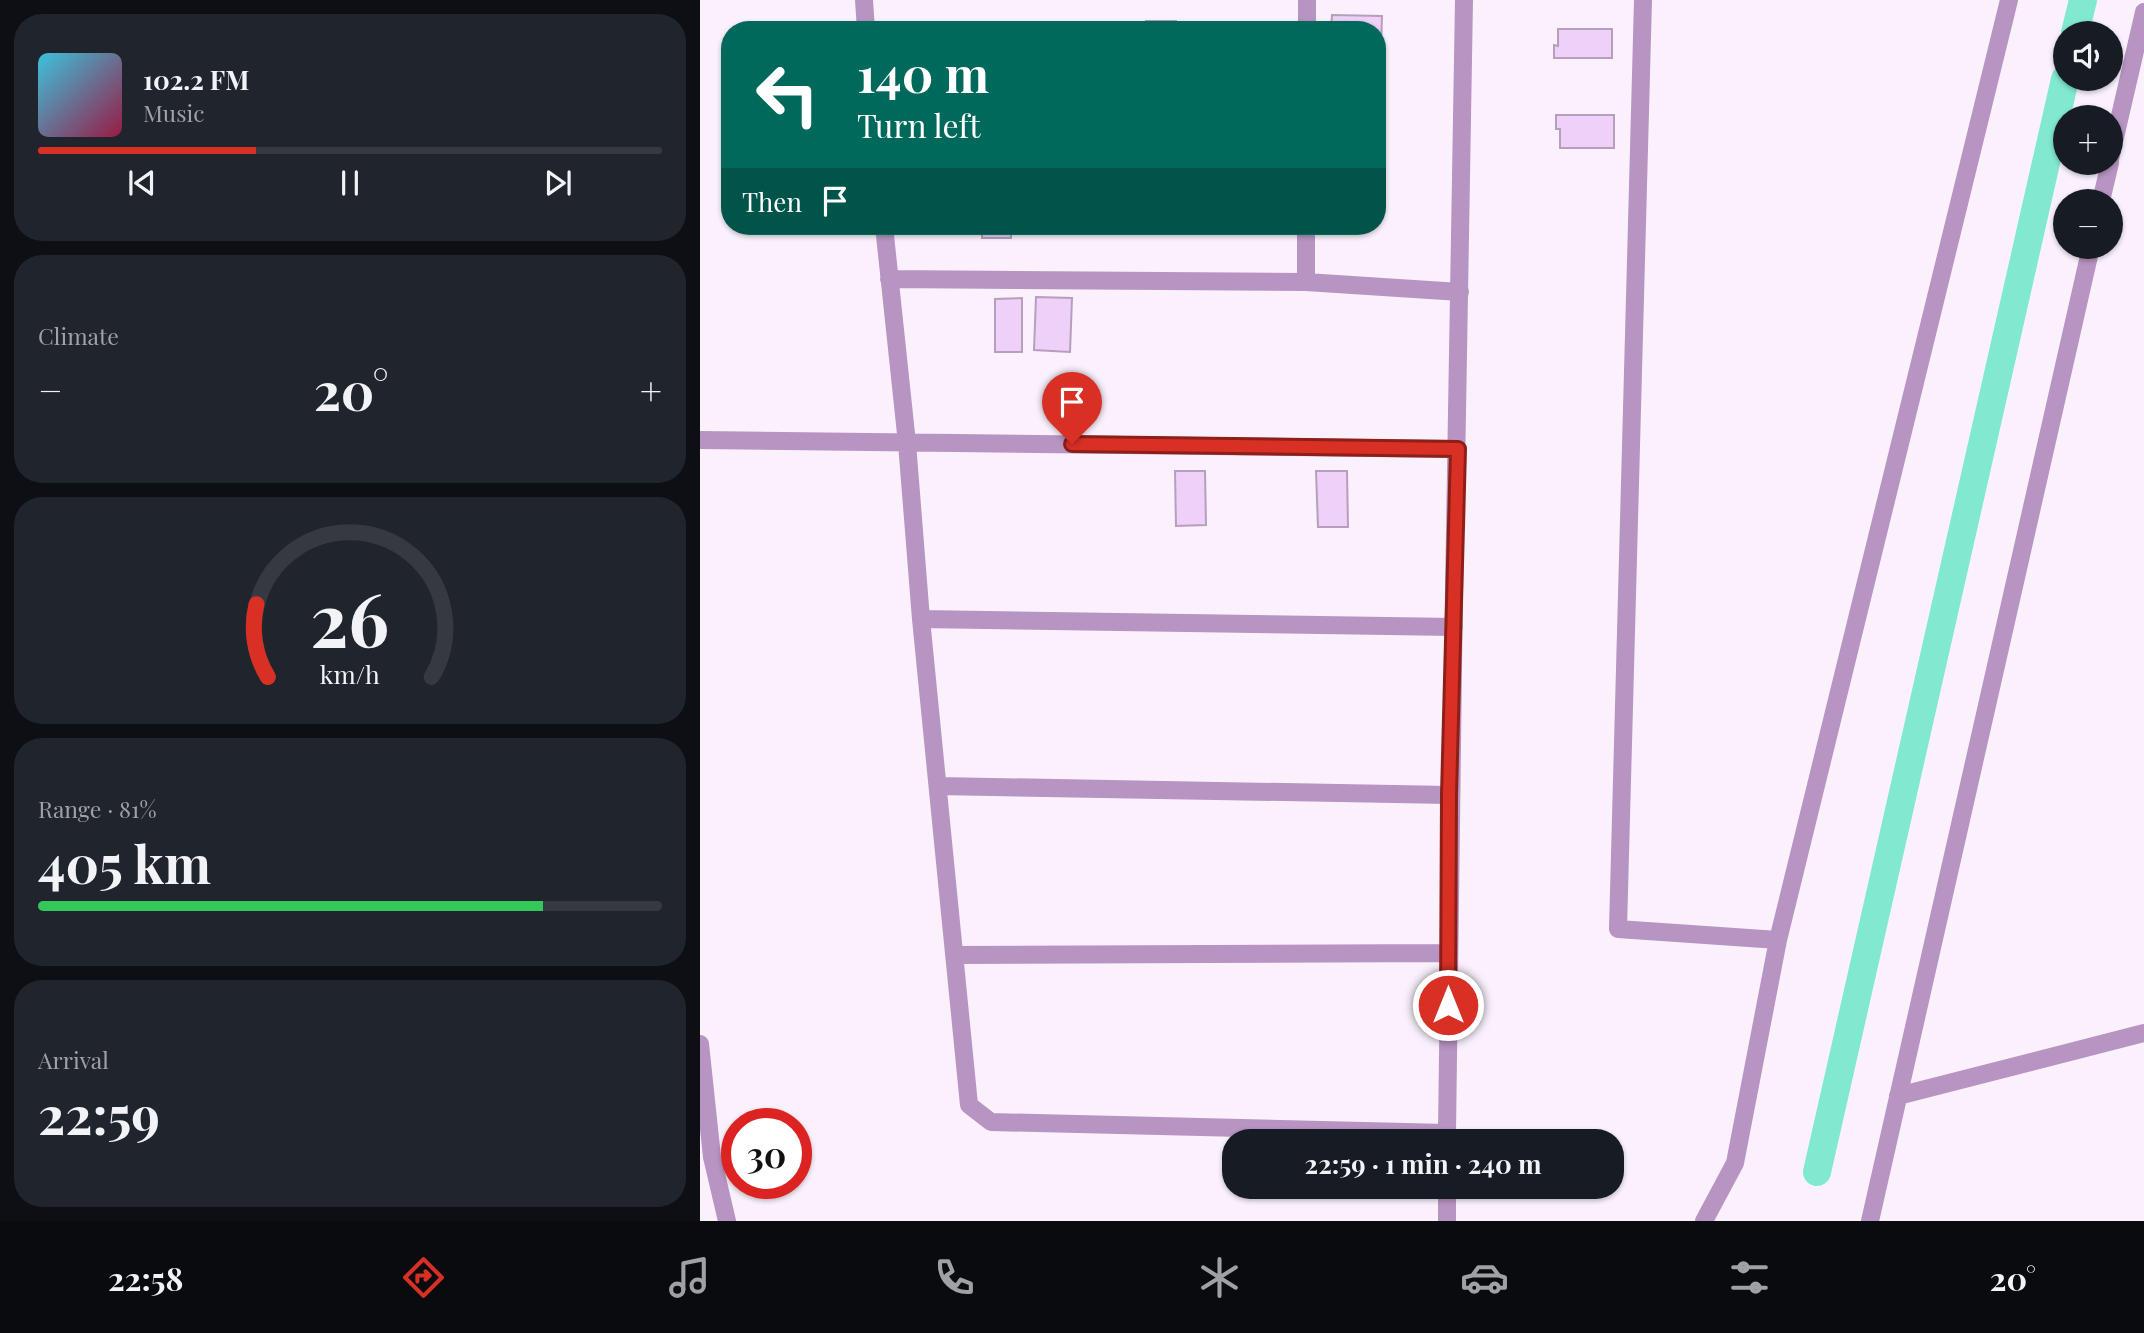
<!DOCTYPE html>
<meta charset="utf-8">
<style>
:root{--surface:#171b24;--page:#20242c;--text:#f1f3f6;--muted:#9ea1a6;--line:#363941;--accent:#d93025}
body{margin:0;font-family:"Playfair Display",serif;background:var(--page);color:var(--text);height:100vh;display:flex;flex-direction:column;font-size:26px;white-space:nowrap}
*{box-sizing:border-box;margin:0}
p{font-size:23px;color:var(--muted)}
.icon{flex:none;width:38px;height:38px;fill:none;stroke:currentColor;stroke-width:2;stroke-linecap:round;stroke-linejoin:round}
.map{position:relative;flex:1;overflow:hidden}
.drawer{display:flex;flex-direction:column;gap:14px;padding:14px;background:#0d0f14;width:700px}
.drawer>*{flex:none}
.guide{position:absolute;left:21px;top:21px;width:665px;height:214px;border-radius:28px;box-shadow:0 2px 5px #0004;background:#00695c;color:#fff;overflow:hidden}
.tools{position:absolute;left:1353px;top:21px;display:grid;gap:14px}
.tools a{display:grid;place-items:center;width:70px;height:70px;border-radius:50%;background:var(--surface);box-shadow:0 2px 5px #0004;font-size:35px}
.speed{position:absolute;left:21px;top:1108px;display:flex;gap:14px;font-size:35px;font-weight:700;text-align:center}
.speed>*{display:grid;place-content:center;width:91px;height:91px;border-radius:50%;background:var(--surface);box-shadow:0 2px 5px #0004;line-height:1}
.speed .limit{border:10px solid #d22;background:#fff;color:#111}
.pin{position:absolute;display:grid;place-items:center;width:60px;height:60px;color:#fff;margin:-72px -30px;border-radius:50% 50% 50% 0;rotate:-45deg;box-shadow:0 0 7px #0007}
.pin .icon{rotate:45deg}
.me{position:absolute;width:77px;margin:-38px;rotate:0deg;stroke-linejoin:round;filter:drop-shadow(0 0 5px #0008)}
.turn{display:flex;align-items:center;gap:24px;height:147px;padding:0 21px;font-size:32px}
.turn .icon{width:91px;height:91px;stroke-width:2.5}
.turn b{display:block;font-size:49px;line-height:60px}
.then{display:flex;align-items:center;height:66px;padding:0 21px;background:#0003;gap:14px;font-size:26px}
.big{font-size:52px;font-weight:700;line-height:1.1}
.drawer .widget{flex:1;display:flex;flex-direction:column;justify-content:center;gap:10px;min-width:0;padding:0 24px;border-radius:28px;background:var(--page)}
.drawer .dial{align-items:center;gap:0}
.dial svg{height:182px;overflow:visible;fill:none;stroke:var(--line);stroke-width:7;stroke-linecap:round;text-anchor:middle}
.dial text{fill:var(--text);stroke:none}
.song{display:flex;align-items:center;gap:21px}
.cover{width:84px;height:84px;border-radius:10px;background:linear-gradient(135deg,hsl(190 70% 55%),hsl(340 70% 35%))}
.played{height:7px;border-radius:4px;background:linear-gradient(90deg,var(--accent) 35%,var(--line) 35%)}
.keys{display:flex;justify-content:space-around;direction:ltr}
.heat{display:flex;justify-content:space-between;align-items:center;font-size:38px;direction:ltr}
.charge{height:10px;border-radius:5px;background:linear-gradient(90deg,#34c759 81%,var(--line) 0)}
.trip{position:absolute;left:522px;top:1129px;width:402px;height:70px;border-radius:28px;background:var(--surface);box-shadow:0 2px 5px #0004;font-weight:700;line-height:70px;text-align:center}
.tab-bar{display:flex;height:112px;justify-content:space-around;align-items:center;background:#090b0e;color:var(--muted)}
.tab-bar .icon{width:49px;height:49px}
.tab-bar .selected{color:var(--accent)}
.tab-bar b{font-size:32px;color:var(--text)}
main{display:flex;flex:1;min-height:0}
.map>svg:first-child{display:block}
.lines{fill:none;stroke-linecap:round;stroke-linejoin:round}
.canal{stroke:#80e9ce;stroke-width:28}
.building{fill:#efd0f8;stroke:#b59fbc;stroke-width:2}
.minor{stroke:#b794c1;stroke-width:18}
.route-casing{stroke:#8d1f18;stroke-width:18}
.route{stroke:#d93025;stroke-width:12}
</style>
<main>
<section class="drawer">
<div class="widget">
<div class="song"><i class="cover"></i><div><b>102.2 FM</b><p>Music</p></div></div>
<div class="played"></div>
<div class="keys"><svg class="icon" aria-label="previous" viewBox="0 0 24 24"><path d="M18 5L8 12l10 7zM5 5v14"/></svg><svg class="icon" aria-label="pause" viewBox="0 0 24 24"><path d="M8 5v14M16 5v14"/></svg><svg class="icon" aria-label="next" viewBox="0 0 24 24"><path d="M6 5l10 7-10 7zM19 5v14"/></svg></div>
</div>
<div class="widget"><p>Climate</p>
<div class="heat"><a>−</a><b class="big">20°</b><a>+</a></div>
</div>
<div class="widget dial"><svg viewBox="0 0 100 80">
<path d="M14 69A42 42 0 1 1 86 69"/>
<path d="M14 69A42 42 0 0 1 9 37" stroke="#d93025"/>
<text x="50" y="56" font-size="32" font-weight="700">26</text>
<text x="50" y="72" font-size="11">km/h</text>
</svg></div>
<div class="widget"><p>Range · 81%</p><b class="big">405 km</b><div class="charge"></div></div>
<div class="widget"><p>Arrival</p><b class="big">22:59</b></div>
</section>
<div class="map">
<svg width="1444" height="1221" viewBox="0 0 1444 1221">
<rect width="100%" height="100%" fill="#faf1fd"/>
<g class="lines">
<!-- canal -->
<path class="canal" d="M1375,33L1383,0
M1117,1172L1365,79"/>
</g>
<!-- building -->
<path class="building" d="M632,15L682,16L681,45H677V30H631Z
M446,21H476V30H446Z
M858,29H912V58H854V45L858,46Z
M856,115H914V148H860V129H856Z
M282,226H311V238H282Z
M336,297L372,298L370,352L334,350Z
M322,298V352H295V299Z
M475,471H505L506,525L476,526Z
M616,471H647L648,527H618Z"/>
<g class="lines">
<!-- minor -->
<path class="minor" d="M164,0L166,30
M943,0L918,929L1078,940
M607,30V0
M1410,159L1444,12
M1401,201L1410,163
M184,226L207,443L221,619L269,1105L291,1122L747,1133V1141
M189,279L606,282V226
M606,282L760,292
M0,440L758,449
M221,619L754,627
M238,786L749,795
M255,955L748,953
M0,1044L12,1157L27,1221
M1198,1096L1444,1033
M747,1133C750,755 758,378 764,0
M747,1186V1221
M1004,1221L1035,1163L1078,940L1309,0
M1170,1221L1391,247"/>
</g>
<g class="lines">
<!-- route casing -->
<g class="route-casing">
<path id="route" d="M372,444L758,449L749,795L748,1005"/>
</g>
<!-- route -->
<use href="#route" class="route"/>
</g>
</svg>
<div class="tools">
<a><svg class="icon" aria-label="sound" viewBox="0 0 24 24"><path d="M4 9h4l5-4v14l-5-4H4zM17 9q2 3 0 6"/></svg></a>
<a>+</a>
<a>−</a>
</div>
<div class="speed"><div class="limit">30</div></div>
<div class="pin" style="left:372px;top:444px;background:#d93025"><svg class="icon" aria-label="arrive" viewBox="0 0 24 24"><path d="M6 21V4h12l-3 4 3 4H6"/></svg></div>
<svg class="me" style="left:748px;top:1005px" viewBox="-20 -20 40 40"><circle r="17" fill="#d93025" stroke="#fff" stroke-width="3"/><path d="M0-11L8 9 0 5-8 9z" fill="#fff"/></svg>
<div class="trip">22:59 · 1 min · 240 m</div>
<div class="guide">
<div class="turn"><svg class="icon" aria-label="left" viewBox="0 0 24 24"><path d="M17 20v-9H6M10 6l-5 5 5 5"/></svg><div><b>140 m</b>Turn left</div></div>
<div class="then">Then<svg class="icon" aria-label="arrive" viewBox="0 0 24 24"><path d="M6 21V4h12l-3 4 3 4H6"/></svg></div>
</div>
</div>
</main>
<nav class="tab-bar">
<b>22:58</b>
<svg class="icon selected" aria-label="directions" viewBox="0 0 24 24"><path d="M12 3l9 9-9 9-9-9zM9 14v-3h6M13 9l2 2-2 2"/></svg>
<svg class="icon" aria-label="music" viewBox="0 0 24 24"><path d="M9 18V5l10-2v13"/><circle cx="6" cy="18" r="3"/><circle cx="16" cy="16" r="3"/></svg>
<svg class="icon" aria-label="phone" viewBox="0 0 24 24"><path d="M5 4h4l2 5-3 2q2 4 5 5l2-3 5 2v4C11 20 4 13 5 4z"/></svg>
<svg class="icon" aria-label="climate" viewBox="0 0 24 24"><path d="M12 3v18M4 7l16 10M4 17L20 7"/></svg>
<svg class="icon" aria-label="car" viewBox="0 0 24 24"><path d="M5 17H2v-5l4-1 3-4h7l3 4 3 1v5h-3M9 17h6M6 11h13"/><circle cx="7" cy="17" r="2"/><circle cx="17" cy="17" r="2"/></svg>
<svg class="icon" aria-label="filters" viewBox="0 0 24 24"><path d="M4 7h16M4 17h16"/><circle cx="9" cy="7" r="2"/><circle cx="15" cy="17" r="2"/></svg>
<b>20°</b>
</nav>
